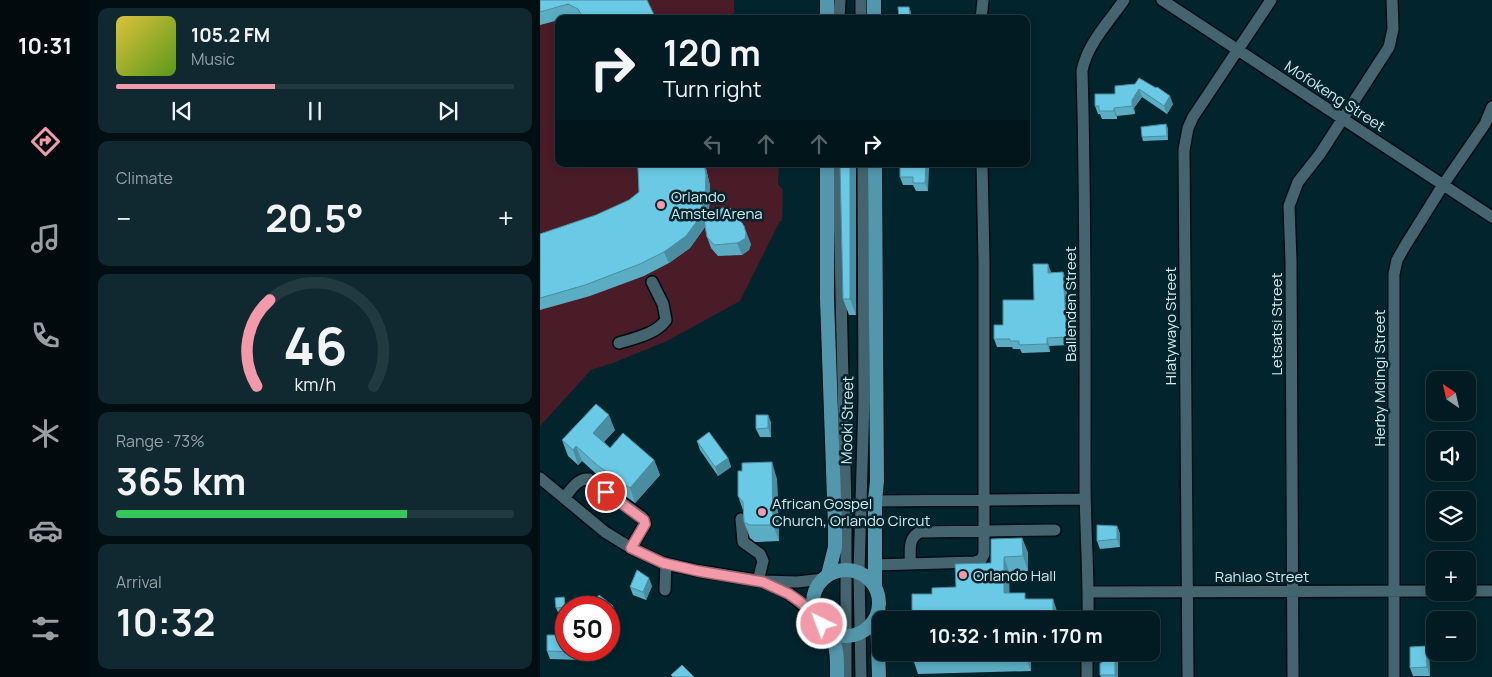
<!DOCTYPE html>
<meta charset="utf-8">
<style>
:root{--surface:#021b22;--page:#10282f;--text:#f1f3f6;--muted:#96a1a5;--line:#233940;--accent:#f39aaa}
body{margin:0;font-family:Manrope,sans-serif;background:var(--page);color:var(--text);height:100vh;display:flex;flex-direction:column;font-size:19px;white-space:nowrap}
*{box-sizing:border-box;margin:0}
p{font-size:16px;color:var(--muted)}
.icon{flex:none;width:28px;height:28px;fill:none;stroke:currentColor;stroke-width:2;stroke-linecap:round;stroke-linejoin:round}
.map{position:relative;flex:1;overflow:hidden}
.drawer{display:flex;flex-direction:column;gap:8px;padding:8px;background:#010f13;width:450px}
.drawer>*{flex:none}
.hud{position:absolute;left:15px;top:15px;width:475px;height:152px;border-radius:10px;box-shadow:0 2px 8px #0003,0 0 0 1px var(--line);background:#021b22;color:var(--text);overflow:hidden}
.needle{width:32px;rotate:326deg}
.tools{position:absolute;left:886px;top:371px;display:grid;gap:10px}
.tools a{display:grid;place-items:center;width:50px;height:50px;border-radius:10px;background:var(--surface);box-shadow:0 2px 8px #0003,0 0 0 1px var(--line);font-size:25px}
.speed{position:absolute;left:15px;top:596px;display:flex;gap:10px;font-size:25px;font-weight:700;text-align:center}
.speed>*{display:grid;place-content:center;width:65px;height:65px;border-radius:50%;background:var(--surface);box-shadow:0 2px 8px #0003,0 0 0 1px var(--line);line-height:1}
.speed .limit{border:8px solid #d22;background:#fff;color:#111}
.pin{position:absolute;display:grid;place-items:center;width:42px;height:42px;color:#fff;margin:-21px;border:2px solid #fff;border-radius:50%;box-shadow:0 1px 5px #0007}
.me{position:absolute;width:55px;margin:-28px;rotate:318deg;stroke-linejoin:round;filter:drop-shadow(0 0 4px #0008)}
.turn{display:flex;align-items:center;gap:18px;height:105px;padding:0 25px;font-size:22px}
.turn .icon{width:65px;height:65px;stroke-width:2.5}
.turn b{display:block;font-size:35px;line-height:42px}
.lanes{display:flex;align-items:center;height:48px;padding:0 25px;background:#0003;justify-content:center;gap:25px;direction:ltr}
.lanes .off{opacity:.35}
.big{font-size:38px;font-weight:700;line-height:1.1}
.drawer .tile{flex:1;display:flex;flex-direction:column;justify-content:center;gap:8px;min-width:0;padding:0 18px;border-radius:10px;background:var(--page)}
.drawer .dial{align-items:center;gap:0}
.dial svg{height:130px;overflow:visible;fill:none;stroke:var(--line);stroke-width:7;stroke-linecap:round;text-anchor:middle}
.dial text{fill:var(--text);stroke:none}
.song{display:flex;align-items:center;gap:15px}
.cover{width:60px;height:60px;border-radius:8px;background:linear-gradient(135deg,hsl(50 70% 55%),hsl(90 70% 35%))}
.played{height:5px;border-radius:2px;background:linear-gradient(90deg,var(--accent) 40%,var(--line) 40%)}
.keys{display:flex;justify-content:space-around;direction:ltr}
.heat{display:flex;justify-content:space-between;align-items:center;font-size:28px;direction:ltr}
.charge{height:8px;border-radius:4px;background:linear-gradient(90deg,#34c759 73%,var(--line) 0)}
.trip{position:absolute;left:332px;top:611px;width:288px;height:50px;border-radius:10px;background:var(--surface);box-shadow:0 2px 8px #0003,0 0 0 1px var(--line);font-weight:700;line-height:50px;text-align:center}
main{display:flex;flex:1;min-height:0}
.tab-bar{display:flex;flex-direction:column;width:90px;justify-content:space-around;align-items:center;background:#010b0e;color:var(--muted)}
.tab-bar .icon{width:35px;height:35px}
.tab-bar .current{color:var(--accent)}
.tab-bar b{font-size:22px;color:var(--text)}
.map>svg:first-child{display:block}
.green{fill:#491c27}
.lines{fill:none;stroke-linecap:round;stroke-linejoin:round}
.minor-casing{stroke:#000c13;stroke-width:14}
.major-casing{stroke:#000c13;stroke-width:16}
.minor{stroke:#44656f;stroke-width:11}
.major{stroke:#5297ab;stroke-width:14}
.wall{fill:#5badc4}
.shaded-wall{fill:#4a8da0}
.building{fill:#6ac9e4;stroke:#4a8da0}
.route-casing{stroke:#9e646e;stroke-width:12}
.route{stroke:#f39aaa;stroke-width:9}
.poi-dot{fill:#f39aaa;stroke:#02242d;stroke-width:2}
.labels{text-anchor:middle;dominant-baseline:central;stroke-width:5;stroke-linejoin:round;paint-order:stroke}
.street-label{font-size:15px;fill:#d5e8ed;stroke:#02242d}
.poi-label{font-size:15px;fill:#d5e8ed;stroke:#02242d;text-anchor:start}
</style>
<main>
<nav class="tab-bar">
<b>10:31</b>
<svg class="icon current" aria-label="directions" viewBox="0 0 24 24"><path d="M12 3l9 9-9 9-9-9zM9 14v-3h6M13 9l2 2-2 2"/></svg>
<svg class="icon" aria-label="music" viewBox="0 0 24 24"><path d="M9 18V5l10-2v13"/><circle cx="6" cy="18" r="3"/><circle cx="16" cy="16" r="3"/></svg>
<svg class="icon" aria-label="phone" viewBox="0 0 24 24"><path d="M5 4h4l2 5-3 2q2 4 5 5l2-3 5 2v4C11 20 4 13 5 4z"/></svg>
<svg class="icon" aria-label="climate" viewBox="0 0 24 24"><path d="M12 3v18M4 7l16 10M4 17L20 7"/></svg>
<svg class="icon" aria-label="car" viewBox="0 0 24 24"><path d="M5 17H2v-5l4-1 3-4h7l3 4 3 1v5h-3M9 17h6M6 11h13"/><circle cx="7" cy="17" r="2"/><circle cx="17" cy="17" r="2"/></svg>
<svg class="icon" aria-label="filters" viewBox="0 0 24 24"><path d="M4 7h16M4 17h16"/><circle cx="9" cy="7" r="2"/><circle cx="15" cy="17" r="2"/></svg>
</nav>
<section class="drawer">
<div class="tile">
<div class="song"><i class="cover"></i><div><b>105.2 FM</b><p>Music</p></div></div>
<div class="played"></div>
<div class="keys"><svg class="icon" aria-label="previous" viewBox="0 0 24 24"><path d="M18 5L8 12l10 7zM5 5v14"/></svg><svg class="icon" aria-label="pause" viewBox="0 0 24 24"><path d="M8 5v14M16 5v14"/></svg><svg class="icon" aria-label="next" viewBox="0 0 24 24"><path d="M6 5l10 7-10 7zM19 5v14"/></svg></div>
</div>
<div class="tile"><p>Climate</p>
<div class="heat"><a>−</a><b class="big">20.5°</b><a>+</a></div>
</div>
<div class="tile dial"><svg viewBox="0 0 100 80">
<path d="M14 69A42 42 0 1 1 86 69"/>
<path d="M14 69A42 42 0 0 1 22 16" stroke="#f39aaa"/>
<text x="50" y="56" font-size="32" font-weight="700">46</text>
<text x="50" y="72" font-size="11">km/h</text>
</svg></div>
<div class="tile"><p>Range · 73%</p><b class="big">365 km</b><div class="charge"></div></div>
<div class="tile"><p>Arrival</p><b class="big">10:32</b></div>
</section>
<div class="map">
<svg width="952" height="677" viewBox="0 0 952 677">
<rect width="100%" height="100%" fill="#02242d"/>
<!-- green -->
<path class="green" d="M0,0H194V19H19V164H239L238,184L243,190L242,221H240L200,301L127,341L73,363L51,370L0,426Z"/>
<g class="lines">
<!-- minor casing -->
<g class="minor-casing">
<path id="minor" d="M321,0V19
M622,0L952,217
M299,19L300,0
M441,19L443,0
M298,164L306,510V677
M79,343C95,338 116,334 126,320L123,304L112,282
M0,478L65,532L91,548L123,563L159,571L223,581L257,582L284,579
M24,498C31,490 37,478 49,479L102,517L105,524L91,548
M335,501L545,499
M201,519L203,542L220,554L223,561L218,581
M370,564C371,552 367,538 380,532L515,530
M335,565L435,562L441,560L444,554V261L442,164
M227,583L249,594L275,615
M125,590L126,563
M928,591H952
M549,592L895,591
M548,620C549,573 545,527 545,480C545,343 546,207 542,71C547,44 569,22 584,0
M321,677L319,572L324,400L323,164
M547,677V652
M648,677L644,150L648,128L653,117L731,0
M753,677L751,261L749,206L758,182L780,154L849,47L853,29L852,0
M854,677V274L857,260L865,246L903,185L945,124L952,107"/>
</g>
<!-- major casing -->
<g class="major-casing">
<path id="major" d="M287,0V19
M334,0V19
M287,164V299L295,527V547L288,575
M335,164L337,481L335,501V585
M273 603a33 33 0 1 1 66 0a33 33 0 1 1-66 0Z
M337,617L339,677
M289,631C298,646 297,661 297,677"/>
</g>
<!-- minor -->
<use href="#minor" class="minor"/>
<!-- major -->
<use href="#major" class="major"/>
</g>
<!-- wall -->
<path class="wall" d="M0,0L116,19H39L32,16L22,19H19V20L0,25Z
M595,84L633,104L627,114L602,97L594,108L595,114L577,116V119H562L560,114H558L555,106L575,94Z
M628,128V140L603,141L602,137Z
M97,164H165L170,186L169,210L168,213L211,244L209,250L202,255L178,256L171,248L167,237L165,227L150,248L129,263L104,276L50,296L0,310V234L56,215L89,200L99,192L98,169Z
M300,164L316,315H309L303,299Z
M360,164H399H389L388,191H376L373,185H363L360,177Z
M511,272V273L523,272L526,280L530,345L509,346L510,352L482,353L480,349H473L472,347H457L454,339L463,325L494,300Z
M228,415L231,423V437H220L216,429Z
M75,430L64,442L70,448L114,460L120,475L95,503L63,480L42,461L38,465L28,456L22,440Z
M157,441L188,458L191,467L178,476L160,450Z
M237,479L239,541L215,542L210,538L204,522L203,510L198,496Z
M577,526L580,534V547L560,549L557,541Z
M482,538L488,553V571L469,572V593L487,599L518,614V620H372L392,594L416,587L451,563Z
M112,586L106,600L93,595L90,587Z
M24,597L25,601L26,611L18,612L16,608Z
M26,650H41V660L10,659L7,651Z
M491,652V671L378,674L373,659Z
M562,652H583V655H578V677H561L560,675L562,663Z
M889,655L890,676H873L870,668Z"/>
<!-- shaded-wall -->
<path class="shaded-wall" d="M369,7L371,12V19H370Z
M599,89L602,97L594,108L595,114L592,106V100Z
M630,96L633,104L627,114L624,106Z
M574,108L577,116V119L574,111Z
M626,124L628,128V140L627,136Z
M164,164H165L170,186L169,210L166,220L167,224L150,248L129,263L124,252L161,209Z
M310,164H316V315L310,299Z
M386,164H388V191L385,183Z
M204,226L211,244L209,250L202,255L197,243Z
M508,264L511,272V281L508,273Z
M523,272L526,280L530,345L527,337Z
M507,338L509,346L510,352L507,344Z
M69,415L75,430L58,448L53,433Z
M228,415L231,423V437L228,428Z
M36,446L42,461L38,465L33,450Z
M188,458L191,467L178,476L175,467Z
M114,460L120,475L95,503L90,488Z
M232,462L237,479L239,541L233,525Z
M577,526L580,534V547L577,539Z
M482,538L488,553V571L483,556Z
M464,557L469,572L470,608L464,593Z
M109,578L112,586L106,600L103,592Z
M513,599L518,614V620H516L513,613Z
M73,606L76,614L69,622V611Z
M886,646L889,655L890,676L887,667Z
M38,650H41V660L38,652Z
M485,652H491V671L485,656Z
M575,652H577L578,655V677H576L575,675Z"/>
<!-- building -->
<path class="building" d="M0,0H107L116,19H44L38,9L28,4L0,12Z
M358,7H369L370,19H359Z
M599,78L616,88L617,87L630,96L624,106L599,89L592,100V106L574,108V111H559V106H555V94H575V86L595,84Z
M626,124L627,136L602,137L601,127Z
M97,164H164L166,175L165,198L161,209L173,216L182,208H189L193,210L204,226L206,233L205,239L197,243L174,245L167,237L163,213L146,236L124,252L100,264L45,285L0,298V234L56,215L89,200L99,192L98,169Z
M300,164H310V299H303Z
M360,164H386L385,183H373V177H360Z
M493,264H508V273L523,272L527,337L507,338V344L479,345V341H470V339H454V325H463V300H494Z
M56,404L69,415L53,433L70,448L83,433L114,460L90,488L57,465L36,446L33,450L22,440Z
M216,415H228V428L216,429Z
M169,432L188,458L175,467L157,441Z
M232,462L233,525H210L204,522L203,502L198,496V471H202V463Z
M557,525L577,526V539L557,541Z
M482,538L483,556L464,557V593H485V599H513V613H485V620H372V594H392V588L416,587L415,564L451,563V539Z
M97,570L109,578L103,592L90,587Z
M59,595L73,606L69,611V608H50Z
M24,597L25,607L16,608L15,598Z
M18,633H26V650H38V652L7,651V635H18Z
M886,646L887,667L870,668V647Z
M373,652H485V656L373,659Z
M562,652H575V675H560V663H562Z
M142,665L154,677H133L131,675Z"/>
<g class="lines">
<!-- route casing -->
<g class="route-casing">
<path id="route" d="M66,492L104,520L105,524L91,548L123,563L158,571L223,582L249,594L259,601L275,614L282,624"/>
</g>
<!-- route -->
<use href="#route" class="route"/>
</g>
<!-- markers -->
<g class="poi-dot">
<circle cx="121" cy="205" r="5"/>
<circle cx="222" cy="512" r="5"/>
<circle cx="423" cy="575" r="5"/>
</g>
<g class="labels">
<!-- street labels -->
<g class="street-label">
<text transform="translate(795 96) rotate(33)">Mofokeng Street</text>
<text transform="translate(530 304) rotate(-90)">Ballenden Street</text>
<text transform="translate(736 324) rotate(-90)">Letsatsi Street</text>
<text transform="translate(630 326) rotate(-90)">Hlatywayo Street</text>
<text transform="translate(839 378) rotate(-90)">Herby Mdingi Street</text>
<text transform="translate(307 420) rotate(-89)">Mooki Street</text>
<text x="722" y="576">Rahlao Street</text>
</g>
<!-- poi labels -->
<g class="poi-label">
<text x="131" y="196">Orlando<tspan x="131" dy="17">Amstel Arena</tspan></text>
<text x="232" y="503">African Gospel<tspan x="232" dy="17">Church, Orlando Circut</tspan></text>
<text x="433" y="575">Orlando Hall</text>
</g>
</g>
</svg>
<div class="tools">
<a><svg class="needle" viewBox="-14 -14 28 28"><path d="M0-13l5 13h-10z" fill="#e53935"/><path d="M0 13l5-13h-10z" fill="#96a1a5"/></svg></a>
<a><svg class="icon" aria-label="sound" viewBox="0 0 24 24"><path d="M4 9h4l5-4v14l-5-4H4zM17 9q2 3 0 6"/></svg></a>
<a><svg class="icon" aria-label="layers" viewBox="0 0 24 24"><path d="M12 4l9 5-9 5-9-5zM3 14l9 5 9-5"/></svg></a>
<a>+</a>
<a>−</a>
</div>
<div class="speed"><div class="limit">50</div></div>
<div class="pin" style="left:66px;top:492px;background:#d93025"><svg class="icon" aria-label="arrive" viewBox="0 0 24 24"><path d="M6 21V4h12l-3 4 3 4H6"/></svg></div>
<svg class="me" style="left:282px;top:624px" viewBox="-20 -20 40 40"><circle r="17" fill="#f39aaa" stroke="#fff" stroke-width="3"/><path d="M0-11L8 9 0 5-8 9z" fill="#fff"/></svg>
<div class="trip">10:32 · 1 min · 170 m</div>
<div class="hud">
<div class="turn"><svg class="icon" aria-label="right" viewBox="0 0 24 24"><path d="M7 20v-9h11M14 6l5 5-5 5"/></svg><div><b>120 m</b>Turn right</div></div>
<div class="lanes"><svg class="icon off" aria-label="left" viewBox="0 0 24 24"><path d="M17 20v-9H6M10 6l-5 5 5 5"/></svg><svg class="icon off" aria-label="ahead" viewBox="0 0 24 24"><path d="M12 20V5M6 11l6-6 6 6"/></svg><svg class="icon off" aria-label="ahead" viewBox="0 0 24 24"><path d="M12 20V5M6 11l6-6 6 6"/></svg><svg class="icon" aria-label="right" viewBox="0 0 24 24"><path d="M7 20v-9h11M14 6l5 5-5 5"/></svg></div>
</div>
</div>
</main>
